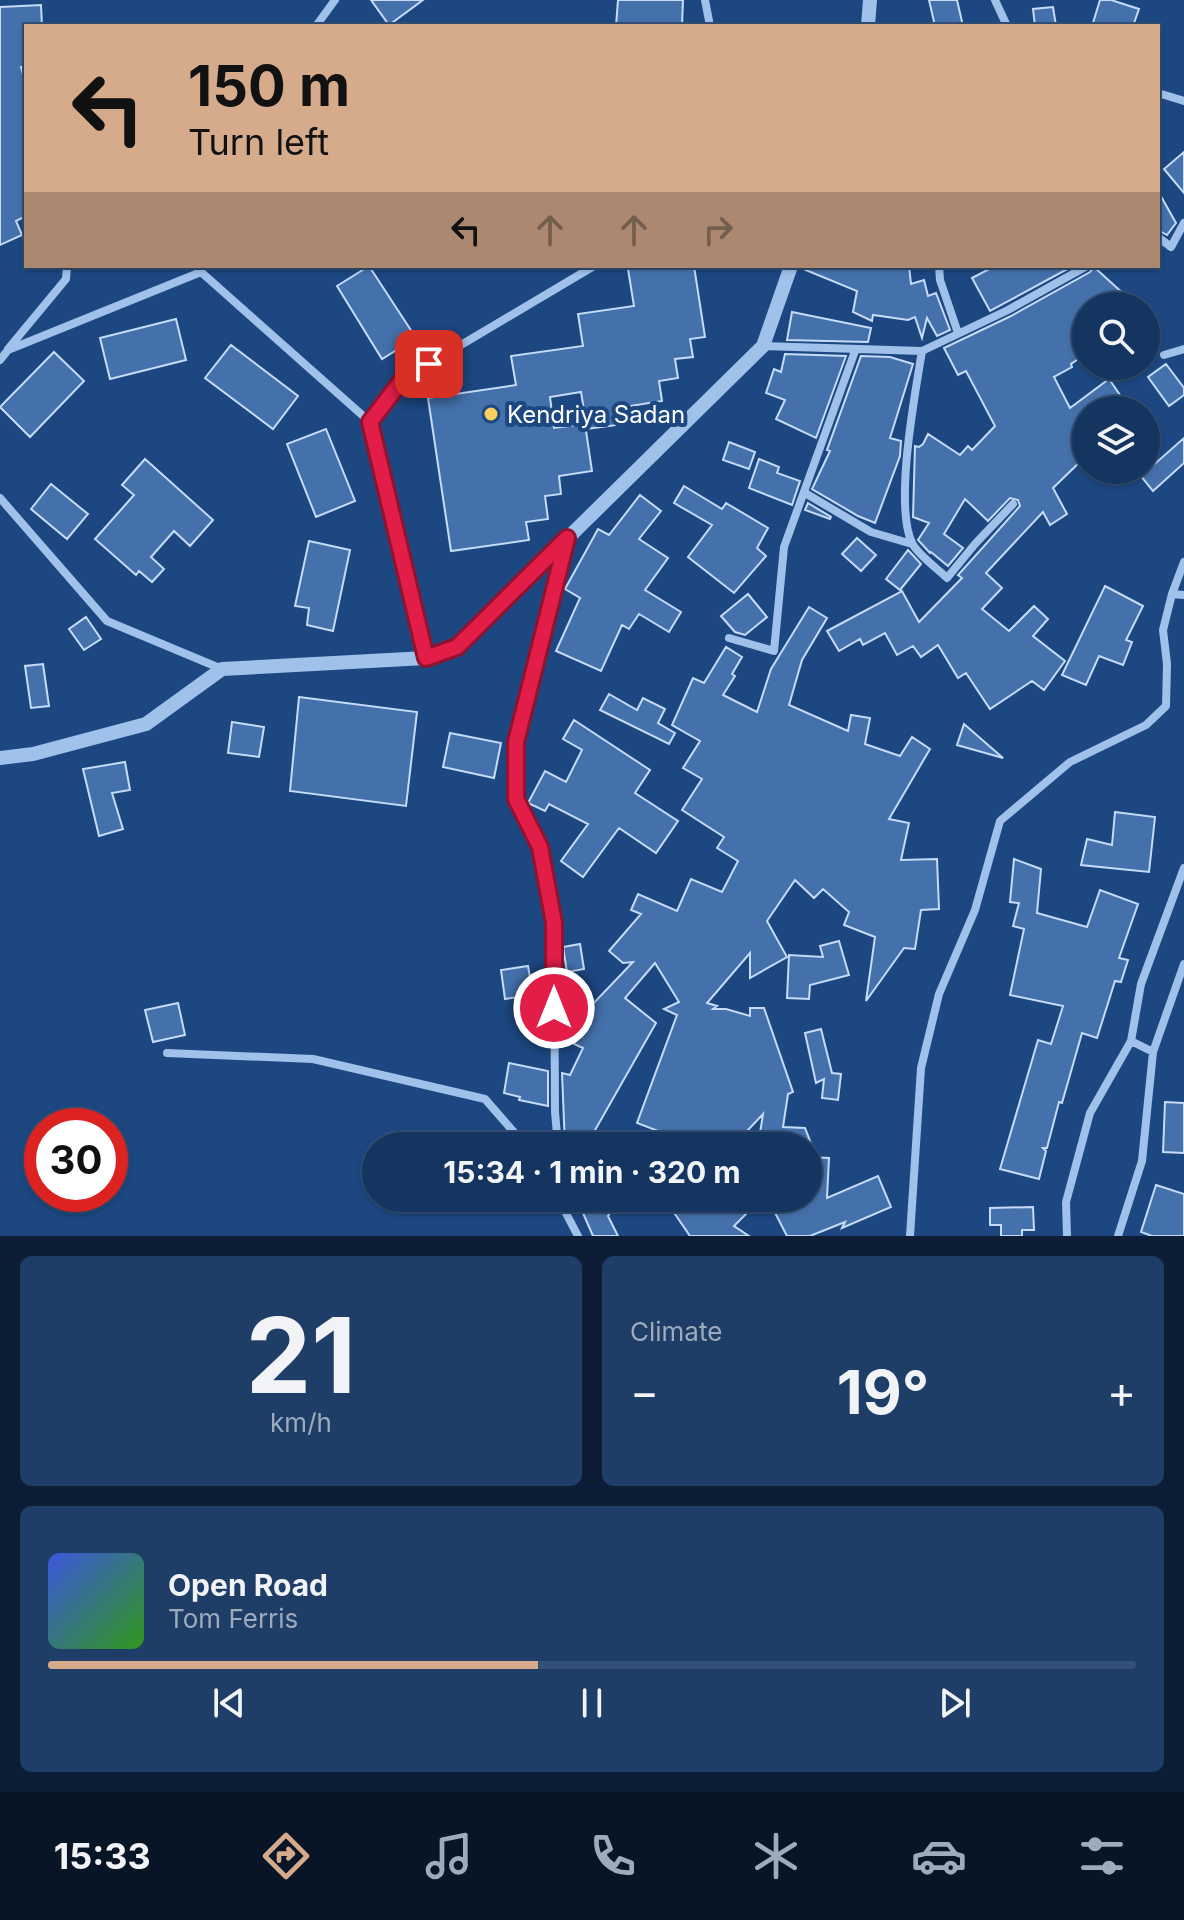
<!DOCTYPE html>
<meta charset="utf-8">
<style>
:root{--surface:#153561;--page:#1e3d67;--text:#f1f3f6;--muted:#9dabbd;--line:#345076;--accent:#d6ab8b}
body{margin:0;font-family:Inter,sans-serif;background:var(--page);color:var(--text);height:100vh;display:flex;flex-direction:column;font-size:30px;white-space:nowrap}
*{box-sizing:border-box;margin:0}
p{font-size:26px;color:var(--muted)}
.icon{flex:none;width:44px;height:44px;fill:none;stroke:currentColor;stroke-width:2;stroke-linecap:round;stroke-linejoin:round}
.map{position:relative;height:1236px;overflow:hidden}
.sheet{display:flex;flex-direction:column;gap:20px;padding:20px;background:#0c1d35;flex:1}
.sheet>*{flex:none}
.banner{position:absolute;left:24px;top:24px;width:1136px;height:244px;border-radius:0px;box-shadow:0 2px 6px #0004,0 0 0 2px var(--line);background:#d6ab8b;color:#111;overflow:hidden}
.controls{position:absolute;left:1072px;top:292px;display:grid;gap:16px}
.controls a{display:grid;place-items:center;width:88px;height:88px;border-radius:50%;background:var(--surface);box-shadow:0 2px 6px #0004,0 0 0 2px var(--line);font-size:40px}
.speed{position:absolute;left:24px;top:1108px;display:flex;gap:16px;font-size:40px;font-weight:700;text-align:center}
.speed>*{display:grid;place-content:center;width:104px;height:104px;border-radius:50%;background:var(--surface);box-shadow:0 2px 6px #0004,0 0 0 2px var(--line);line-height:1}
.speed .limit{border:12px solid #d22;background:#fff;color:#111}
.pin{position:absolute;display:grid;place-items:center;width:68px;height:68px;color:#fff;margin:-34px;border-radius:16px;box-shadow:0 4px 12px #0006}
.me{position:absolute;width:88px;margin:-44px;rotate:0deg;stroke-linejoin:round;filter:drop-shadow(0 0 6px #0008)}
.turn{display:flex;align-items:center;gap:28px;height:168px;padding:0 32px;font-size:36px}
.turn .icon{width:104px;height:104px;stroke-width:2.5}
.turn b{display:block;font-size:56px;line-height:68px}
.lanes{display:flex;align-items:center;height:76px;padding:0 32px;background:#0003;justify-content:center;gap:40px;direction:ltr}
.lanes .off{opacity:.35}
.big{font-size:60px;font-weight:700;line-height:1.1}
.sheet .tile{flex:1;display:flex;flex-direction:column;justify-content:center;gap:12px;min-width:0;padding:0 28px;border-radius:12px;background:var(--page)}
.sheet .dial{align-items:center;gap:0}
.dial b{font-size:104px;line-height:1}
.song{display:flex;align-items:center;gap:24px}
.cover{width:96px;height:96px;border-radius:12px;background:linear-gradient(135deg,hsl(230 70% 55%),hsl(110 70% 35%))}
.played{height:8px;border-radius:4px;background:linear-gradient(90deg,var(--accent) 45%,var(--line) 45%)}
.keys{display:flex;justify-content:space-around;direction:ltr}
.heat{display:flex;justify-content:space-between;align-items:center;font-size:44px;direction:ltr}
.sheet .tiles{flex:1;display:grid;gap:20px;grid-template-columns:1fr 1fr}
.tile:last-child{grid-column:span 2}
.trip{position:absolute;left:362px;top:1132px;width:460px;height:80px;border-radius:40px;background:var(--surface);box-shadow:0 2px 6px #0004,0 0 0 2px var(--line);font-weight:700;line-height:80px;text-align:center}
.tabs{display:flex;height:128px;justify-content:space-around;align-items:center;background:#081527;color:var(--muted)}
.tabs .icon{width:56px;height:56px}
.tabs .selected{color:var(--accent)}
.tabs b{font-size:36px;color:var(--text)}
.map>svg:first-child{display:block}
.building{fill:#4471ab;stroke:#c5dbf7;stroke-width:2}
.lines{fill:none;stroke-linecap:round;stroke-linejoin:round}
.minor{stroke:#a0c1ea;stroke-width:8}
.tertiary{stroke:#a0c1ea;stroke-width:14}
.route-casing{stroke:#92132f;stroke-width:20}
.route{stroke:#e11d48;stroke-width:14}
.poi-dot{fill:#facf5e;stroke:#1c4781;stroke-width:3}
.labels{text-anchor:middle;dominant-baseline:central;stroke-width:8;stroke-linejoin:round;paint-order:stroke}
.poi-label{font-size:24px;fill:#fff;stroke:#1c4781;text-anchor:start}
</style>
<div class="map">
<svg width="1184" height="1236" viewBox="0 0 1184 1236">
<rect width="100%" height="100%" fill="#1c4781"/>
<!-- building -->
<path class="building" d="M371,0H423L389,25Z
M618,0H683L682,26H616Z
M929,0H957L963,26H935Z
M1100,0H1111L1139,9L1133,26H1092Z
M41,5L42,26H26V67H21L26,86V216L16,221L22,235L0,245V7Z
M1053,7L1056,26H1035L1033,9Z
M1184,152V193L1164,169Z
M1158,191L1176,223L1167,235L1158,230Z
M369,266L416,338L382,359L337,286Z
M648,266H694L705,337L690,339L693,357L675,359L678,378L659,381L662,401L630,406L632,423L587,429L581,392L550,397L554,428L585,424L592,471L559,476L561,494L545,496L548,519L526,522L529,540L451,551L428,398L516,385L511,356L583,346L578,314L634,306L628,269Z
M801,266H909L911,284L924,280L928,296L936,293L950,330L937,336L927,318L922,338L915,317L908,320L873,315L872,321L853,312L857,291L801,268Z
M995,266H1073L990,311L972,278Z
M1094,267L1126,296L1116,306H1086V354L1071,364L1072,367L1054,377L1070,408L1109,379L1120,395L1117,397L1124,410H1086V456L1053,488L1067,514L1050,525L1043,512L986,573L1002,588L982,609L1009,631L1034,606L1048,619L1033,636L1065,661L1044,690L1032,681L990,709L966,673L958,678L938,645L921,657L913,646L897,655L885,633L863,645L860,639L839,651L827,631L902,591L919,622L962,578L958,575L1020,506L1018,500L1010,498L988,521L965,499L944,534L963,548L948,566L931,552L930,553L918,540L929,523L913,517L915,446L919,447L923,444L928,434L960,455L968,446L972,450L995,426L966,371L958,375L944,348L1011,316L1090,272Z
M792,312L871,328L868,342L787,340Z
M176,319L186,360L110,379L100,338Z
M231,345L298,396L273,429L205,378Z
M54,352L84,381L30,437L0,407Z
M785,354L846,356L816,438L776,419L785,400L766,393L774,369L781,372Z
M861,356L890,357L913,364L890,438L901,441L900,456L875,523L858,516L812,489L830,451L827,450Z
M1166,364L1184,388V395L1169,406L1148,377Z
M326,429L355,501L316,517L287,444Z
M1184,438V463L1153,491L1141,476Z
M729,442L755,452L749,469L723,460Z
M145,459L213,520L190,546L174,531L151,557L164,569L152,582L139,571L136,575L95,539L134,495L122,485Z
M759,459L779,467L777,473L800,481L792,505L749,488Z
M51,484L88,514L67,539L31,509Z
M684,486L722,509L726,503L768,528L757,548L766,556L734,593L688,557L712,525L674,503Z
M640,495L661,511L639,539L668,558L645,590L681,612L669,632L639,614L629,629L622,625L601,671L556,651L580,598L565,589L598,529L609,535Z
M808,503L831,517L830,519L805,510Z
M857,538L876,555L861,571L842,554Z
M309,541L350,550L333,631L307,625L309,608L295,606Z
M908,550L921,564L900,590L886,579Z
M1105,586L1143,606L1126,640L1132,642L1123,665L1099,656L1086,685L1062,675Z
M748,594L767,617L745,635L735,632L721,616Z
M809,607L827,618L802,660L789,705L848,731L851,715L870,718L865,744L900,756L912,737L930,749L889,819L909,823L901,860L937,859L939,909L921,910L915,949L904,948L866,1001L875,937L844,925L849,912L823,889L814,898L795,880L767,921L787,957L750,978V953L707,1003L717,1006L713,1009H726L750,1016V1008H764L793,1092L788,1094L783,1127L805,1128L812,1146H758L763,1114L733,1146H663L674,1137L637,1123L677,1015L664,1009L679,1002L655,963L625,998L656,1023L586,1146H565L562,1073L570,1075L583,1048L574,1044L588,1009L633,962L623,963L609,951L641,914L631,910L638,894L677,911L691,879L722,892L738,861L717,848L724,837L682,810L702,779L683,768L700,741L672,725L693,678L704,683L726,647L742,657L732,674L735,676L723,695L757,712L771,669Z
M86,617L101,639L84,650L69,629Z
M43,664L49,706L31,708L25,666Z
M609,694L637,710L643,698L665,709L658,723L675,733L669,744L600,710Z
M299,697L417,712L406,806L290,791Z
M574,720L650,770L635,793L678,821L656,853L619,828L583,877L561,861L588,824L549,804L545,811L528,803L545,771L566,782L582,750L563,739Z
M232,722L264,727L259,757L228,753Z
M964,724L1003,758L957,745Z
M450,733L501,743L494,778L443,767Z
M125,762L130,790L112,793L123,829L99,836L83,769Z
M1115,812L1155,817L1149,872L1081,865L1087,839L1112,845Z
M1014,859L1041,869L1037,913L1087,927L1100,890L1138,904L1119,958L1128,960L1121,982L1115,981L1097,1038L1082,1033L1062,1103L1059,1102L1047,1148H1043L1046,1151L1039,1179L1000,1169L1038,1040L1051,1044L1063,1006L1010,995L1024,929L1013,926L1019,903L1010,902Z
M839,941L849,975L810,985L809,999L787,998L789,955L823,957L820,946Z
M580,944L584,969L567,972L563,947Z
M528,966L533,995L505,999L501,970Z
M178,1003L185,1035L153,1042L145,1010Z
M821,1029L832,1073L841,1074L838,1100L822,1098L824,1079L816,1083L805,1033Z
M509,1063L548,1071V1106L519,1100L520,1097L504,1093Z
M1165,1102L1184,1103V1153L1163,1152Z
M808,1157L829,1158L827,1198L878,1176L891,1207L842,1228L845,1222L810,1236H787L772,1207L789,1198H808Z
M1156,1185L1184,1194V1236H1152L1141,1232Z
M592,1198H620L608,1216L618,1236H593L579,1204Z
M664,1198H740L751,1209L734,1226L749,1236H690Z
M1033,1207L1034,1230H1022V1236H1001V1225H990V1208Z"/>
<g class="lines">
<!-- minor -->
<path class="minor" d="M705,0L710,26
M995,0L1007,26
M316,26L335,0
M1158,93L1184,101
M1158,237L1171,247L1184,223
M939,266L940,280L958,333
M763,346L922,351C915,394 894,505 912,543C918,555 937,568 947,578L975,544L1013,504
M8,349L66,279L67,266
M922,351L1008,310L1087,266
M1164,355L1184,349
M0,360L8,350L201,272L370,422
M805,493L871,532L912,544
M0,498L107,621L222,669
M1172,594L1184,595
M729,638L774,651L784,547L855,351
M426,658L370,422L402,380L594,266
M1131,1041L1153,1052
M167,1053L313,1059L485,1099L526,1146
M558,1146L555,1112L554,923L540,847L516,799V742L566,542
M558,1198L578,1236
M910,1236L921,1068L939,994L975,910L1000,821L1070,762L1146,725L1166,706L1167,664L1163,630L1172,594L1184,562
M1067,1236L1066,1202L1090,1113L1131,1041L1141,984L1184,868
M1118,1236L1142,1161L1153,1052L1184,964"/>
<!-- tertiary -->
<path class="tertiary" d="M868,26L870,0
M0,758L33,754L146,724L222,669L426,658L457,647L763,346L791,266"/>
</g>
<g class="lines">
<!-- route casing -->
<g class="route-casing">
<path id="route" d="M429,364L402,380L370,422L426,658L457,647L567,538L516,742V799L540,847L554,923V1008"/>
</g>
<!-- route -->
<use href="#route" class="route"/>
</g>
<!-- markers -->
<circle class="poi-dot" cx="491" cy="414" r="8"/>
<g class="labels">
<!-- poi labels -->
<g class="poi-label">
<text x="507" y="414">Kendriya Sadan</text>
</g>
</g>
</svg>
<div class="controls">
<a><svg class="icon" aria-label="search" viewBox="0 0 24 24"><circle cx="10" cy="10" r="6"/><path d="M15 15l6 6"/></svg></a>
<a><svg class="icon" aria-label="layers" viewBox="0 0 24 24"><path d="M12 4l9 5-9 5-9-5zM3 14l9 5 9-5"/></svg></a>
</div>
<div class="speed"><div class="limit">30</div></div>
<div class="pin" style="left:429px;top:364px;background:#d93025"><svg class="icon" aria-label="arrive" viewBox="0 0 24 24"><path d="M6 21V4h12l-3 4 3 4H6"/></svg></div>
<svg class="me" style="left:554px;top:1008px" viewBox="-20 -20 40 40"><circle r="17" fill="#e11d48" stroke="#fff" stroke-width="3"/><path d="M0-11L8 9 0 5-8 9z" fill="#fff"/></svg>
<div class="trip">15:34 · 1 min · 320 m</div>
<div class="banner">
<div class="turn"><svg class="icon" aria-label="left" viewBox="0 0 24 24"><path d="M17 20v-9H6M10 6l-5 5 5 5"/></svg><div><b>150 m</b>Turn left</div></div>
<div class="lanes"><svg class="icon" aria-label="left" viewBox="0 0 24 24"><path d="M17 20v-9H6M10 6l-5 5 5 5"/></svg><svg class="icon off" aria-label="ahead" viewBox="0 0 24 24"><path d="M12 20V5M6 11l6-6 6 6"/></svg><svg class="icon off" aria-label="ahead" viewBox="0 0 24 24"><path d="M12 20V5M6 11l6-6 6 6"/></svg><svg class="icon off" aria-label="right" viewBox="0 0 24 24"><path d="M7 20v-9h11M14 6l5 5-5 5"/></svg></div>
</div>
</div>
<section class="sheet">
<div class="tiles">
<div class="tile dial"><b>21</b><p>km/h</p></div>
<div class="tile"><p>Climate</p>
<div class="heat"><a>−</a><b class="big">19°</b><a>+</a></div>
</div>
<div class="tile">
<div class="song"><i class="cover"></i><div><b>Open Road</b><p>Tom Ferris</p></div></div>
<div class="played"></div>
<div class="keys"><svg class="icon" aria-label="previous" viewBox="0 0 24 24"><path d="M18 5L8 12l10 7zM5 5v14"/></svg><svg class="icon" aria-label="pause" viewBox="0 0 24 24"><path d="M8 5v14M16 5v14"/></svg><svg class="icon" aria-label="next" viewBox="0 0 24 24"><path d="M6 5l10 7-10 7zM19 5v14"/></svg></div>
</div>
</div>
</section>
<nav class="tabs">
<b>15:33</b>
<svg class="icon selected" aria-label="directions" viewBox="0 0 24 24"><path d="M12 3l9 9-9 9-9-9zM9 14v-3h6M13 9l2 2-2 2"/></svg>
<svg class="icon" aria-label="music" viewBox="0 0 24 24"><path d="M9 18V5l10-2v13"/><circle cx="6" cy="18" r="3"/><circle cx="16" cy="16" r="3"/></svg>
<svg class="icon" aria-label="phone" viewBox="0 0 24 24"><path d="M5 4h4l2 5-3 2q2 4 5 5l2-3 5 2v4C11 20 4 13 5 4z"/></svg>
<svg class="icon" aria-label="climate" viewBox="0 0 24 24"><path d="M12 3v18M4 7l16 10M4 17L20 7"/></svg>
<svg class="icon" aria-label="car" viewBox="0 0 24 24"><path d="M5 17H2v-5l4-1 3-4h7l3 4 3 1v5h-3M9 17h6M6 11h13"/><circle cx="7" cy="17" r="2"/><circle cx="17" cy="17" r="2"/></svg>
<svg class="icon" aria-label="filters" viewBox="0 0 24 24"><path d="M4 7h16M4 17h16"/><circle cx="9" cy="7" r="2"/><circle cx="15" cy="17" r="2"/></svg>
</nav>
